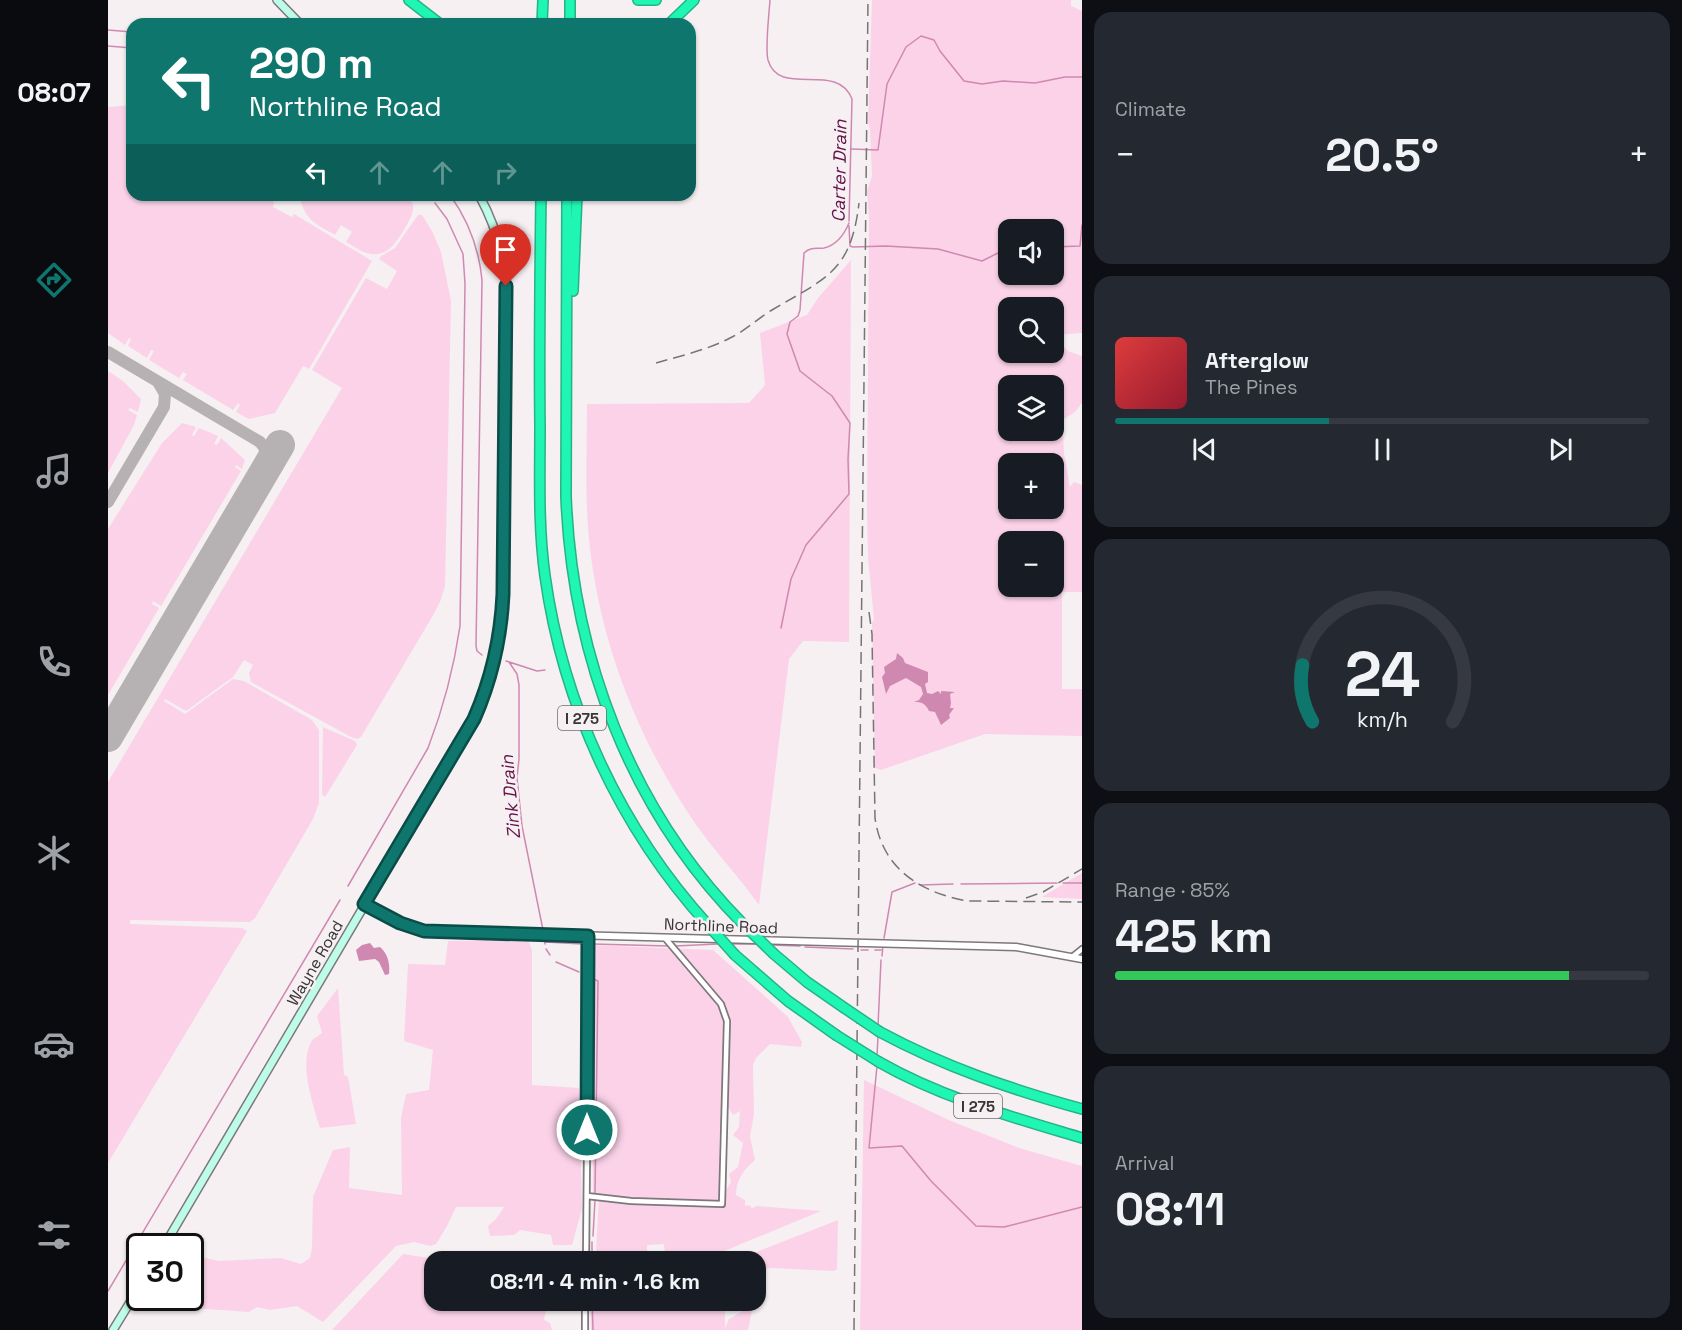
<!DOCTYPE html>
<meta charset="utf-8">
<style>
:root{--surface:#171b24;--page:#242831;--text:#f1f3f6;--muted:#9ea1a6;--line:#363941;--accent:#0f766e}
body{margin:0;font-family:"Space Grotesk",sans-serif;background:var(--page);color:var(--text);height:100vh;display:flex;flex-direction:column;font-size:22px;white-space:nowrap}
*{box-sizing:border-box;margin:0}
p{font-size:20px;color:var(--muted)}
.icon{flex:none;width:33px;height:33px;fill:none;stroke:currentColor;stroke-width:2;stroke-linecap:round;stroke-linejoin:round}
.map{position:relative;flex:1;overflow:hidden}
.drawer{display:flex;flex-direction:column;gap:12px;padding:12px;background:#0d0f14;width:600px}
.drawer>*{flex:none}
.banner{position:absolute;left:18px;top:18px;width:570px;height:183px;border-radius:18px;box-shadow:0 2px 4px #0004;background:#0f766e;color:#fff;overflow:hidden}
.tools{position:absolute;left:890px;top:219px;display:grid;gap:12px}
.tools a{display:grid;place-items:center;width:66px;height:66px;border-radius:12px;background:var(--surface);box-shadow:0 2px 4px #0004;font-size:30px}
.speed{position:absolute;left:18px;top:1233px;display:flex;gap:12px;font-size:30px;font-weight:700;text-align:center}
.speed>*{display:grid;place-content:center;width:78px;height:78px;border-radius:50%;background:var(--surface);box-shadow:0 2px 4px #0004;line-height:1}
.speed .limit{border:3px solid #111;border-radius:9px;background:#fff;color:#111}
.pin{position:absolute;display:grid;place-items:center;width:51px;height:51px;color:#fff;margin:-62px -26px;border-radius:50% 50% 50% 0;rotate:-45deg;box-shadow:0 0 6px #0007}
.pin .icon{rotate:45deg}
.me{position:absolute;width:66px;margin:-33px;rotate:0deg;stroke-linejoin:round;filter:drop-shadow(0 0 4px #0008)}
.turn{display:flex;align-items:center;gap:21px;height:126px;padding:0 24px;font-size:27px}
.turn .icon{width:78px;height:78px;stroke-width:2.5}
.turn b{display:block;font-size:42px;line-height:51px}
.lanes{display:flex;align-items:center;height:57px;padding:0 24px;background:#0003;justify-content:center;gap:30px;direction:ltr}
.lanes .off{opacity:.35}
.big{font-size:45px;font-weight:700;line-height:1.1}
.drawer .widget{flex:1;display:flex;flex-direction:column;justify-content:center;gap:9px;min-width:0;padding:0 21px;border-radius:18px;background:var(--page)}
.drawer .dial{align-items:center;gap:0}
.dial svg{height:156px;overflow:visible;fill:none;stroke:var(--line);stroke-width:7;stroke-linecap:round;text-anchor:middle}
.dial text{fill:var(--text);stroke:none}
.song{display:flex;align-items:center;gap:18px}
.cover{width:72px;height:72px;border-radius:9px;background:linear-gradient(135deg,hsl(0 70% 55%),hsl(350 70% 35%))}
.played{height:6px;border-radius:3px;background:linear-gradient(90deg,var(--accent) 40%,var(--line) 40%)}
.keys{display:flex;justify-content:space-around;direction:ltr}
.heat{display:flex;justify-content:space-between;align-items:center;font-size:33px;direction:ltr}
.charge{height:9px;border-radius:4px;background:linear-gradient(90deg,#34c759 85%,var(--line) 0)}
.trip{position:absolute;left:316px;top:1251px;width:342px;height:60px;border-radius:18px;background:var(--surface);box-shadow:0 2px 4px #0004;font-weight:700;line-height:60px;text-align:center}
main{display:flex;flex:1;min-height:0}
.tabs{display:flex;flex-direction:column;width:108px;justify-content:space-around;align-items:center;background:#090b0e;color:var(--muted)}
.tabs .icon{width:42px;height:42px}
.tabs .active{color:var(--accent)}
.tabs b{font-size:27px;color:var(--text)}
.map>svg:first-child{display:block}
.green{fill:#fbd2e8;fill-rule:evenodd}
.water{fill:#cf89b0}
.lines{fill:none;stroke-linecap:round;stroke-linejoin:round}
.stream{stroke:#cf89b0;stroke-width:1.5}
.taxiway{stroke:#b6b2b4;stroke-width:12}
.runway{stroke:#b6b2b4;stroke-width:30}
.minor-casing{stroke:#7d787b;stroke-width:8}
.tertiary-casing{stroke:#7d787b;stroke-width:9}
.secondary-casing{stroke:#7d787b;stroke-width:10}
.motorway-casing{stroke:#28b287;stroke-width:12}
.minor{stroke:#fff;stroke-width:4.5}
.tertiary{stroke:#fff;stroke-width:6}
.secondary{stroke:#bcfce8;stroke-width:7}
.motorway{stroke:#20f6b3;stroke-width:9}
.rail{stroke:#777476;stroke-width:1.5;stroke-dasharray:12 6;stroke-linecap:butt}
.motorway-bridge-casing{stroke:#28b287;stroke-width:12;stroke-linecap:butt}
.motorway-bridge{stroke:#20f6b3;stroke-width:9}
.route-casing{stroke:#0a4d48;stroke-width:15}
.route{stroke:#0f766e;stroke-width:10}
.labels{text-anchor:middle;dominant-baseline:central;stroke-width:5;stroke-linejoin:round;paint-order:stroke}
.shield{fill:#f6f0f3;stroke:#706d6f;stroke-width:1.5}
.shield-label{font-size:15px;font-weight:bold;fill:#373536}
.street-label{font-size:16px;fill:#373536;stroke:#f6f0f3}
.water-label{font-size:18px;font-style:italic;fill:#651249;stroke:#f6f0f3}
</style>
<main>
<nav class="tabs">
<b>08:07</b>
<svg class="icon active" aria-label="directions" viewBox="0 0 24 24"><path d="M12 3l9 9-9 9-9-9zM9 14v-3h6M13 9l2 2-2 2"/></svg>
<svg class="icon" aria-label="music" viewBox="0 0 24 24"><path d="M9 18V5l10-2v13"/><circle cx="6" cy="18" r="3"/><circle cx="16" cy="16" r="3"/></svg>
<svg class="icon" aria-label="phone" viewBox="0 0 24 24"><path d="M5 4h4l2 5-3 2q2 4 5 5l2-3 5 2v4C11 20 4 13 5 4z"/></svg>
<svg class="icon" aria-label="climate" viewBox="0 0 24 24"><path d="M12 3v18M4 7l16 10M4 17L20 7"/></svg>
<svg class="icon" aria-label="car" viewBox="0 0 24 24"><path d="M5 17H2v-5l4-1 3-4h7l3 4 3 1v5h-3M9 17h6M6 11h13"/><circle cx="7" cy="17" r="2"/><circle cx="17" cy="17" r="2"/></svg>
<svg class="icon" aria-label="filters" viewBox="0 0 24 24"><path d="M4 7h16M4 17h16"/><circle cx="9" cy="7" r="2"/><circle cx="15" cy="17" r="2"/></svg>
</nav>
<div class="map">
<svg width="974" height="1330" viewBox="0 0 974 1330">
<rect width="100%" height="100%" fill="#f6f0f3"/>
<!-- green -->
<path class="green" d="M764,0H963V6L974,11V333L946,335L960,351L974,356V403L967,412L956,419L955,432L956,453L962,487L966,482L974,485V592H954V689H974V736L877,734L773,770L767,768L764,623L766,619L760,558L759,511L761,220L759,191L764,176L762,129L760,123ZM900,230H945V274H900ZM900,308H945V352H900ZM900,386H945V430H900ZM900,464H945V508H900ZM900,542H945V586H900Z
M24,105V195H163L166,203L165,207L184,217L186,214L264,261L201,369L195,366L167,413L141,419L128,412L132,405L130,403L125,410L75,380L79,374L75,372L71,378L41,360L46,351L43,350L39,358L20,346L23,339L21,338L17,345L0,333V107Z
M191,195H296C299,198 304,201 305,205C308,214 288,244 281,249C276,253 269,255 263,254C254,253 246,246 238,242L244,232L233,225L227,235C206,223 197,220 191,195Z
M310,215H314L324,231L333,252L343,301L337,586L332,602L324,617L253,737L249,739L243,737L143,682L141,673L145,665L136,660L125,677L78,711L57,699L56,701L77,714L125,679L136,681L204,720L211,730V803L205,819L147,918L142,922L22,920V924L134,928L139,931L0,1163V782L234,388L204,370L258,278L279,289L289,271L271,259L273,256L287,248Z
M743,260L741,642L695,641L681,659L651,905C632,878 608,853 589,826C528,738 488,634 480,527C477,486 479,445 479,404L641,403L657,385L652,333L699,315L710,298Z
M0,371L15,381L33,399L30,412L22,408L20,410L29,415L26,425L0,473Z
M74,423L88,427L84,435L86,436L91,428L110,436L106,444L109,445L113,438L137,460L134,469L128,465L127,467L133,471L53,606L45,601L44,604L51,608L0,695V529L54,443Z
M215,727L247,741L249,745L217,797L214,794Z
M974,873V899L934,897Z
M420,940L424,950V1085L471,1088L474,1209L464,1245H445L443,1235L412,1230L406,1235L382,1236L380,1226L388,1219L396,1207H348L339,1226L328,1244L323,1246L306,1242L288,1246L215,1322L189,1306L162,1310L149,1307L141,1312L84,1308L74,1298H82L83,1255L111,1261L173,1258L193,1264L202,1258L204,1248L205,1197L225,1150L242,1147L241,1188L294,1195L293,1118L298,1094L321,1090L325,1050L296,1041L300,964L337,965L340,941Z
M484,945L605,950L680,1017L694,1042L693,1047L662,1044L648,1058L645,1065L646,1114L642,1136L647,1160C636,1169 628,1180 628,1195L637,1200V1206L641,1205L644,1208L649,1206L713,1211L602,1257L557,1255L556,1244L539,1245V1253L536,1257L510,1256L488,1252L491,1196L485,1194ZM620,1107L625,1115L632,1111L631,1127L625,1135L635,1143L630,1167L621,1174L623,1182L618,1190L617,1203L612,1200L613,1194C613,1169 606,1127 620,1107Z
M230,988L236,1075L240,1077L248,1124L212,1128C205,1105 191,1065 203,1042C205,1038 211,1036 214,1033L209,1016Z
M756,1080L843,1121L911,1148L974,1166V1330H752Z
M730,1220L729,1269L726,1271L664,1268L648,1269V1262L625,1261Z
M295,1254L321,1258L326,1265L320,1272H327V1300H400L405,1304L416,1301H436L438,1309L436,1320L442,1323L444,1330H224Z
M482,1301H613L617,1306V1329L621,1319L645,1305L640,1330H483Z"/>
<!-- water -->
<path class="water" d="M789,653L795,658L797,663L820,672V682L817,684L819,693L824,694L830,691L833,694V691L847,692L842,694L843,703L842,708H846L841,715L842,718L833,725L827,712L821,711C817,703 814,702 806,702L811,700L815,694L813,687L798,678L782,686L778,694L774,677L777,673L776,667L788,659Z
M262,943L266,948L272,947C280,954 282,963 281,974L277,975L271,962L267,959L251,961L248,950L254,945Z"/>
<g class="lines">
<!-- stream -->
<path class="stream" d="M662,0C661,15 657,47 660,60C671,99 729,60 744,99L741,221
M0,30L24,32
M0,46L24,48
M744,149L770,150L779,84L798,47L813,36L826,40L832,51L856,81L874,84L895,81L927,83L957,77H974
M342,195C360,220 371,249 374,280L368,646L369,651L374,655
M741,226L742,246L745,247L778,246L830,249L874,261L890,253L900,252
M945,247L972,246L974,225
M673,628L683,579L698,545L741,494L740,459L742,423L724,396L692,371L679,334L682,322L690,316L692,310L696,253C702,247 708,249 716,248C729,245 736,235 741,223
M398,661L429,671L437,670
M401,662L409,674L411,685V759L409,778L414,826L435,930
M955,883H974
M853,884L949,883
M812,885L845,884
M240,886L320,748C335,709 346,667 352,626L357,284L355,254L339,219L327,203
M436,935L437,944
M776,938L784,892L807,883
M437,942L474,944
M485,944L560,946
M621,944H649
M663,945L692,946
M567,946L610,944
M697,947L745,949
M438,949L442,955
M753,950H760
M767,950H773
M774,956L775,945
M448,962L471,972
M475,974L476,975
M483,978L490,981L487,1194
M770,1026L773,960
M769,1056L770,1036
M769,1066L761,1148L794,1146L823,1181L868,1226L896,1227L974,1207
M485,1236L487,1200
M484,1242V1262
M0,1291L232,900
M484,1300L485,1330"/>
<!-- taxiway -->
<path class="taxiway" d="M0,352L152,442C160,451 162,460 157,471
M0,502L56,407L57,394L50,382"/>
<!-- runway -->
<path class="runway" d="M0,737L172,445"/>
<!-- minor casing -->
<g class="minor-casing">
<path id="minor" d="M964,957L974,949
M479,1196L523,1201L614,1204L619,1021L613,1004L557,938
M478,1262L481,936
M477,1330V1300"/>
</g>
<!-- tertiary casing -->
<g class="tertiary-casing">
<path id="tertiary" d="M256,904L281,919L316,931L908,947L974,959"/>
</g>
<!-- secondary casing -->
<g class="secondary-casing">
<path id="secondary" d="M169,0L192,24
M56,1246L366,719C382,684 390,650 394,612L398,286C396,254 387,224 371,195
M5,1330L32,1286"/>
</g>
<!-- motorway casing -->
<g class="motorway-casing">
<path id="motorway" d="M301,0L332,24
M530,0H548
M434,24L435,0
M462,24V0
M561,24L586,0
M433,195C432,272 431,349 432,427C432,476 430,526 437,576C455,705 512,828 600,925
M459,195L458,496C464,655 522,810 635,924
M465,291L469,195
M666,954L699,982L735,1007
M627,955L680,1001L728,1035
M772,1032C837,1067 902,1089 974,1109
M771,1062C834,1098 904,1117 974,1138"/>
</g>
<!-- minor -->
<use href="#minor" class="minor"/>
<!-- tertiary -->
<use href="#tertiary" class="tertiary"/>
<!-- secondary -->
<use href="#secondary" class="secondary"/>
<!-- motorway -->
<use href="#motorway" class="motorway"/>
<!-- rail -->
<path class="rail" d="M548,363C572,356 599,350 622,338C637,331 649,319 664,310C718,278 743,272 751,203
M761,612L764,634L767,818C774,869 813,893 860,901L974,902
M918,898L935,892L974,869
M746,1330L760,0"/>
<!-- motorway-bridge casing -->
<g class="motorway-bridge-casing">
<path id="motorway-bridge" d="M635,924L666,954
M600,925L627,955
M735,1007L772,1032
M728,1035L771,1062"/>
</g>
<!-- motorway-bridge -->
<use href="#motorway-bridge" class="motorway-bridge"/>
</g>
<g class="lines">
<!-- route casing -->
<g class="route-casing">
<path id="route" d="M398,286L395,594C393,638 384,678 366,719L256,904L292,923L316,931L480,936L479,1130"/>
</g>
<!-- route -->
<use href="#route" class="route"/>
</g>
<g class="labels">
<!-- shield labels -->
<g class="shield">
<rect x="450" y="706" width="48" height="24" rx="4.5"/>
<rect x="846" y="1094" width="48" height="24" rx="4.5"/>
</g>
<g class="shield-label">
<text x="474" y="718">I 275</text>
<text x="870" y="1106">I 275</text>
</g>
<!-- street labels -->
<g class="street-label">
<text transform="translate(613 926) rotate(2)">Northline Road</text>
<text transform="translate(207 963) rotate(-60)">Wayne Road</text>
</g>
<!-- water labels -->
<g class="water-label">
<text transform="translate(731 171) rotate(-89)">Carter Drain</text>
<text transform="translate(402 797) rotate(-95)">Zink Drain</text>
</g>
</g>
</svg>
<div class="tools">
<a><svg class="icon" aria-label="sound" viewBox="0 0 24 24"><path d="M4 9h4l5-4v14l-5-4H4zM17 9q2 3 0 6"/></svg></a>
<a><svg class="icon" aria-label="search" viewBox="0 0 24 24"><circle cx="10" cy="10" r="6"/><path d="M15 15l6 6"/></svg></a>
<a><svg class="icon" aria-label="layers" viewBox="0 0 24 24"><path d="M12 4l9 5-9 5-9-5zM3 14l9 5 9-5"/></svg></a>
<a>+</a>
<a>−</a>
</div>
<div class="speed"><div class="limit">30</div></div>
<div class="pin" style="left:398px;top:286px;background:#d93025"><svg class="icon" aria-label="arrive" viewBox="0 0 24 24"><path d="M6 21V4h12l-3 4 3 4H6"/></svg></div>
<svg class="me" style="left:479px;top:1130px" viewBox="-20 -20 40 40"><circle r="17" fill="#0f766e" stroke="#fff" stroke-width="3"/><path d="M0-11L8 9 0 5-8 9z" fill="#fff"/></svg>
<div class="trip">08:11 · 4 min · 1.6 km</div>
<div class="banner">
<div class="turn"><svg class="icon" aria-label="left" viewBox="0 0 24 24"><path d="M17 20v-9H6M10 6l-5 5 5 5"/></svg><div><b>290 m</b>Northline Road</div></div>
<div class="lanes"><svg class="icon" aria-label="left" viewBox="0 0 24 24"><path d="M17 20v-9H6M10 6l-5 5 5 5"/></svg><svg class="icon off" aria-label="ahead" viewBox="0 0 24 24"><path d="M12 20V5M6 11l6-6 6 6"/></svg><svg class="icon off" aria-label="ahead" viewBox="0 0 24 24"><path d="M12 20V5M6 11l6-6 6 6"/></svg><svg class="icon off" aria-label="right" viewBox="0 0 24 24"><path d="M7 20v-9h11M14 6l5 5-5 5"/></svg></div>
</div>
</div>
<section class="drawer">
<div class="widget"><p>Climate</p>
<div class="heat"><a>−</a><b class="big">20.5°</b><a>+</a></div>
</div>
<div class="widget">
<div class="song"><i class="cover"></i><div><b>Afterglow</b><p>The Pines</p></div></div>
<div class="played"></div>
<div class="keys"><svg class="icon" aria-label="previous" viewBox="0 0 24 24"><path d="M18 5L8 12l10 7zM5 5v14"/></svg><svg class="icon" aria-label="pause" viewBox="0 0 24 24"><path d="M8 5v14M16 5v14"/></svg><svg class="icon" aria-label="next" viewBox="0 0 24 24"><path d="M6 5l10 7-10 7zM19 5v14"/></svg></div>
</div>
<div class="widget dial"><svg viewBox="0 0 100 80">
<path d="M14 69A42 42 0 1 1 86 69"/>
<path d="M14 69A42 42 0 0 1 9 40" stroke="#0f766e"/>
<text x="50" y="56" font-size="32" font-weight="700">24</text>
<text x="50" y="72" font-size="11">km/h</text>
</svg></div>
<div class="widget"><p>Range · 85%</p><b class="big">425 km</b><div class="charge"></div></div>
<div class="widget"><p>Arrival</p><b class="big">08:11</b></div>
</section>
</main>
